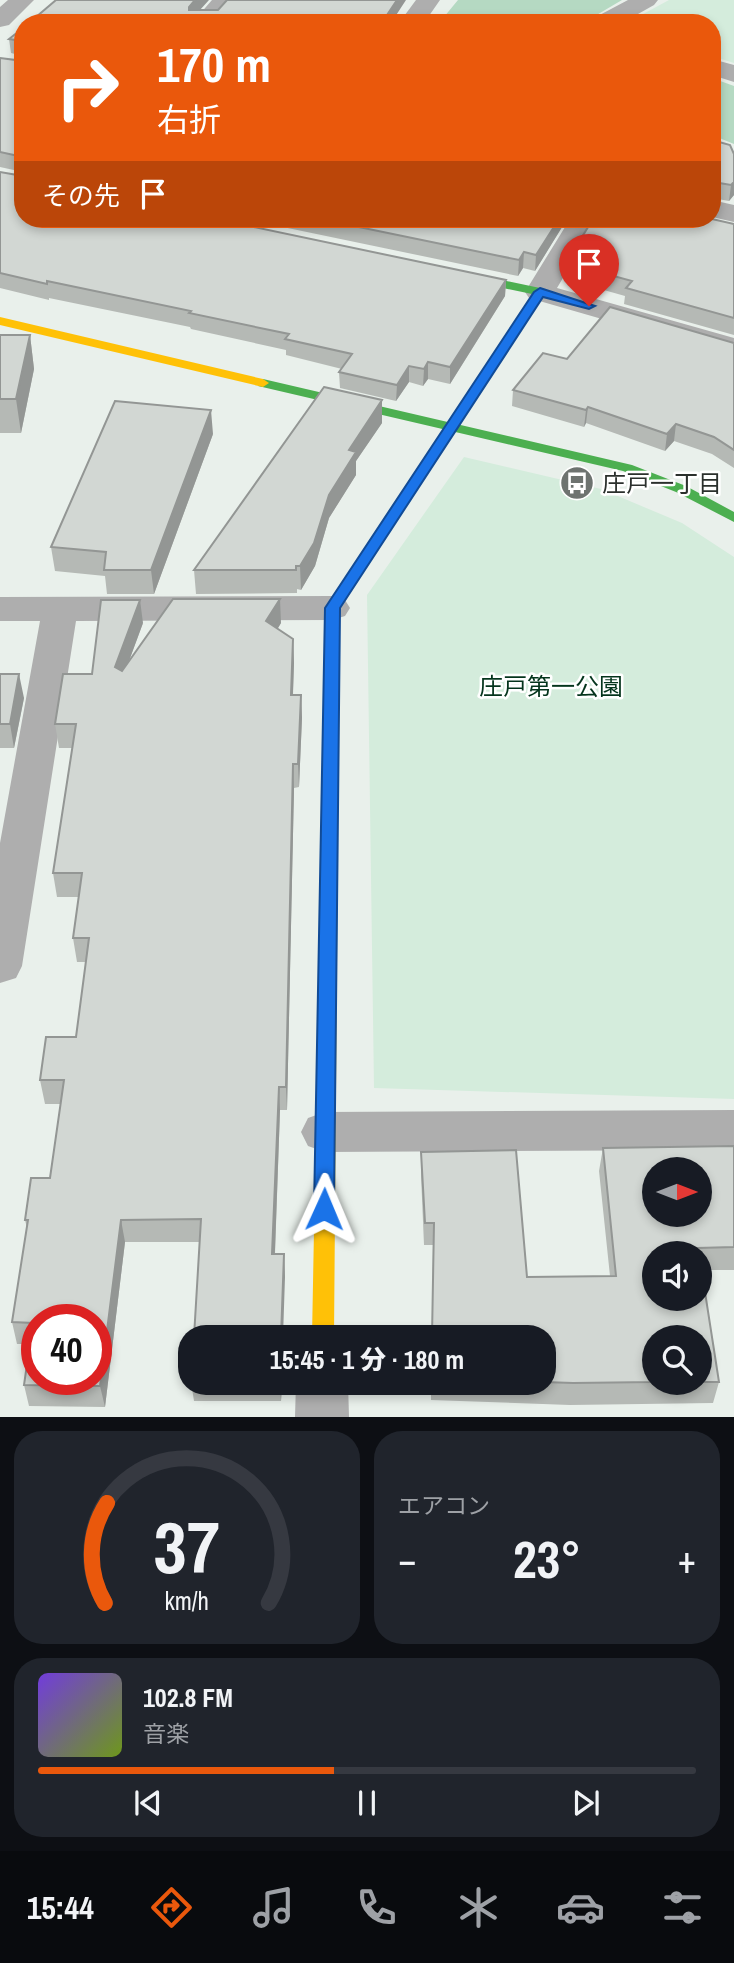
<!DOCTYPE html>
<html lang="ja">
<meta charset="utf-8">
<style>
:root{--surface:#171b24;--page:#20242c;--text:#f1f3f6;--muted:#9ea1a6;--line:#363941;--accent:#ea580c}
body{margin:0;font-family:"Archivo Narrow","Noto Sans JP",sans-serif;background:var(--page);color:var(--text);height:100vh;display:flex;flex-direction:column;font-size:26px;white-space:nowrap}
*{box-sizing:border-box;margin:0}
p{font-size:23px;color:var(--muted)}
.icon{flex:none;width:38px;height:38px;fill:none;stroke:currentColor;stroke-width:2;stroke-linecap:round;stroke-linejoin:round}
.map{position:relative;height:1417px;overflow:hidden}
.side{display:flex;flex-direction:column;gap:14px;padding:14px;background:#0d0f14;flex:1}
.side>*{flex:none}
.banner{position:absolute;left:14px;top:14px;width:707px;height:214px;border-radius:28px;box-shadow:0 4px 10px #0003;background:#ea580c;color:#fff;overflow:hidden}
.needle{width:46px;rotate:90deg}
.fabs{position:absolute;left:642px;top:1157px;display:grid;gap:14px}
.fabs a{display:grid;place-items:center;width:70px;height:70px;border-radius:50%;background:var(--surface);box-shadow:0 4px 10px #0003;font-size:35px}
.speed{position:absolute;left:21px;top:1304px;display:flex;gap:14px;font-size:35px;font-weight:700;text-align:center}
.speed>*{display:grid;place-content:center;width:91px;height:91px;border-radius:50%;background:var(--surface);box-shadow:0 4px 10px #0003;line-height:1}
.speed .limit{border:10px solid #d22;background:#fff;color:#111}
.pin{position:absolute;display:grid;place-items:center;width:60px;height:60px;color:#fff;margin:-72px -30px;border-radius:50% 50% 50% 0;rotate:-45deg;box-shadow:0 0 7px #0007}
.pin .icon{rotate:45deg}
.me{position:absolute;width:77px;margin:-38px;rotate:1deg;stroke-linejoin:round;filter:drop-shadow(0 0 5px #0008)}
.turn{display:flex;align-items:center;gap:24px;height:147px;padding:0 28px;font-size:32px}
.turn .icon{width:91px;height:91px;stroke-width:2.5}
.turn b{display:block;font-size:49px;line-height:60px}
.then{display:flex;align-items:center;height:66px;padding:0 28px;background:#0003;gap:14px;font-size:26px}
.big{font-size:52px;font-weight:800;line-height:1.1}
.side .tile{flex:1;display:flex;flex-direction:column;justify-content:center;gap:10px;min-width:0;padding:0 24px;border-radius:28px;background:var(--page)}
.side .dial{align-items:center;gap:0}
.dial svg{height:182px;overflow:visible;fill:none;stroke:var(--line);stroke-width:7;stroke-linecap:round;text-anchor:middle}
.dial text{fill:var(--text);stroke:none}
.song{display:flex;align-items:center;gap:21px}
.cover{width:84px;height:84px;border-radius:10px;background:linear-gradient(135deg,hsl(260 70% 55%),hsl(80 70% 35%))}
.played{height:7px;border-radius:4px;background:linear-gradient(90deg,var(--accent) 45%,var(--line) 45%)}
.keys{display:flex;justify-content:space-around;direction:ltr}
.heat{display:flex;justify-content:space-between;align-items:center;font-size:38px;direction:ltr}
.side .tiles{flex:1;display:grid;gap:14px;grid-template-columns:1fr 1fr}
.tile:last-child{grid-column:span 2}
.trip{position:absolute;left:178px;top:1325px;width:378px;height:70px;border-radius:28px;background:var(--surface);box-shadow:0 4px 10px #0003;font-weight:800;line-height:70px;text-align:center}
.tabs{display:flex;height:112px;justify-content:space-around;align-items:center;background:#090b0e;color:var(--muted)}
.tabs .icon{width:49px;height:49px}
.tabs .active{color:var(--accent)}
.tabs b{font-size:32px;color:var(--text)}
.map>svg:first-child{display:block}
.green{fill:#d4ecdc}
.forest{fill:#b5d9c2}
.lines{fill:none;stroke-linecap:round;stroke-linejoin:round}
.street{fill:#aeaeae;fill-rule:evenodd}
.fast{fill:#4caf50;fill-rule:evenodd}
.slow{fill:#ffc107;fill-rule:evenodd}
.wall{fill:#b5b9b5;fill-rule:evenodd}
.shaded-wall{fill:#939694}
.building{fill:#d2d7d3;stroke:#939694;stroke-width:2;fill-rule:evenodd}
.route{fill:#1a73e8;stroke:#114b97;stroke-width:2}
.labels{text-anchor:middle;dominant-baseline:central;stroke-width:5;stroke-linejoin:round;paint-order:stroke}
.poi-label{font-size:24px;fill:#2b302d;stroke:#fff;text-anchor:start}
.park-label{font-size:24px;fill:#04341c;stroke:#fff}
</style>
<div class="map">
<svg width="734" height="1417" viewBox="0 0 734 1417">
<rect width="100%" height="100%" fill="#e9f0eb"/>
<!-- green -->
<path class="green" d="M669,0H734V63L712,56V23H633L632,20Z
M464,457L601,489L682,523L734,557V1099L374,1088L367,595Z"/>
<!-- forest -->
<path class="forest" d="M458,0H622L583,23H439Z
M712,78L734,86V144L712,135Z"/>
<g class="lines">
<!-- street -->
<path class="street" d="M8,0H34L9,25L0,27V7Z
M212,0H237L217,23H192Z
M416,0H440L424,23H399Z
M628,0H658L654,5L622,23H591L594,18Z
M712,59L734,65V82L712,75Z
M712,200L734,205V222L712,217Z
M570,219H598L557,288L734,338V357L529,298L525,292Z
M332,596L345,600L350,608L345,616L332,620L76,621L22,966L16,978L0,983V843L40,621H0V597Z
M734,1110V1150L325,1152L308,1146L301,1132L308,1118L325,1112Z
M296,1382H348L349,1417H295Z"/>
<!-- fast -->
<path class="fast" d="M454,270L540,288L546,292L538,304L534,305L528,301L532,294L450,277V271Z
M263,379L632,465L686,486L734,512V522L676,492L623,471L258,386V380Z
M397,505L404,509L339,608L337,962L334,967L328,969L322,967L319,962L325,608L392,506Z"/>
<!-- slow -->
<path class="slow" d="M534,297L540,301L404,509L397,513L392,512L390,509L528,301Z
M0,317L263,379L269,383L263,387L0,325Z
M328,955L334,957L337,962L334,1337H312L319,962L322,957Z"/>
</g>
<!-- wall -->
<path class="wall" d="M23,28V56L11,53L9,39Z
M0,58L23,61V219L506,280L505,296L450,384L428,379L423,386L409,382L396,401L340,388L339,372L342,369L286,355V350L191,329L190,327L49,298V300L0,288V172L23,176V172L0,167Z
M712,140L734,154V195L729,201L712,198Z
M245,219H567L535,271L523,268L518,276Z
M734,224V335L624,304L625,296L565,279L566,263Z
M0,335H30L34,369L21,433H0Z
M734,343V468L712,454L674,441L665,451L586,423L584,427L512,406L513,390L567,359Z
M382,400V423L356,461V475L329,518L315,566L301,590L297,589V593L196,594L194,570Z
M213,434L154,594H107L105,576L55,571L51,547Z
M143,623L128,663L281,623L277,629L293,639L294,663L293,695H301L302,718L299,787L294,788L287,1110H280L275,1254H284L285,1277L200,1242H125L105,1407L29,1406L24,1385L30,1344H17L12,1322L27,1228L25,1220L50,1178L61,1104H45L40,1080L76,1037L86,962H77L73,938L79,897H57L53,873L72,748H59L55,724L92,674Z
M0,674L24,698L14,748H0Z
M734,1146V1270H702L719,1382L713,1403L570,1405L431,1400V1382H544V1337H432L433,1245H424L421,1175V1152L527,1277L610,1276L599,1171L603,1148ZM654,1253H700V1298ZM700,1337V1382H654Z
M191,1382H282L281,1401H194Z"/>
<!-- shaded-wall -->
<path class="shaded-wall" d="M195,0H209L190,21L189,7Z
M397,0H406L391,23L387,15Z
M734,182V195L729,201L731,185Z
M559,219H567L535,271L536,255Z
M524,252L523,268L518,276L519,260Z
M506,280L505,296L450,384V367Z
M30,335L34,369L21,433L16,399Z
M428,362V379L423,386L424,369Z
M409,366V382L396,401L397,385Z
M382,400V423L356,461V475L329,518L315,566L301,590L300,566L329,495L349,450Z
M588,407L586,423L584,427L586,410Z
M211,410L213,434L154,594L151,570Z
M676,424L674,441L665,451L667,434Z
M280,599L281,623L268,645L266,621Z
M140,600L143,623L118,691L115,667Z
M293,639L294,663L292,718L291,695Z
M19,674L24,698L14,748L10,724Z
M301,695L302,718L299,787L298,764Z
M293,764L294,788L287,1110L286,1087Z
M279,1087L280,1110L274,1277L272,1254Z
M121,1220L125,1242L105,1407L100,1386Z
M284,1254L285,1277L283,1337H281Z
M280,1382H282L281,1401Z"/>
<!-- building -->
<path class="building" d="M56,0H195L189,7V10H218L227,0H397L387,15L425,23H29Z
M23,28V41L9,39Z
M0,58L23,61V157L0,152Z
M712,140L730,145L734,154V182L731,185L713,182L712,187Z
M23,165V219H216L506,280L450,367L428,362L424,369L409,366L397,385L339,372L352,354L285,339L289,334L189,313L191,311L47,281V284L0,273V172L23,176Z
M320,219H559L536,255L524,252L519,260Z
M593,219H712L734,224V318L626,288L632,281L566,263Z
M610,307L734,343V450L714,437L676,424L667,434L588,407L586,410L513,390L543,353L567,359Z
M0,335H30L16,399H0Z
M324,387L382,400L349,450L356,452L329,495L314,543L300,566H296V570H194Z
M115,401L211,410L151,570H104L106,552L51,547Z
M173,599H280L266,621L293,639L291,695H301L298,764H293L286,1087H279L272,1254H284L281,1337H194L201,1219L121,1220L100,1386L24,1385L33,1323L12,1322L28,1220H25L31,1178H50L64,1080H40L46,1037H76L89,938H73L82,873H53L76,724H55L63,674H92L101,600H140L115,667L122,671ZM37,1320H96V1379H37Z
M0,674H19L10,724H0Z
M734,1146V1247L698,1248L699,1253H654V1298H700V1260L719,1382H700V1337H654V1382L573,1383L544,1382V1337H432L434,1223H425L421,1152L516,1150L527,1277L616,1276L603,1148ZM654,1169H700V1214H654Z"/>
<!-- route -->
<path class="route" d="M540,288L595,306L589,309L543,297L340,608L334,1209L331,1215L324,1218L317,1215L314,1209L325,608L534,292Z"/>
<!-- icons -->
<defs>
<g id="bus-disc" transform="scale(1.75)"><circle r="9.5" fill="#6e7370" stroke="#fff"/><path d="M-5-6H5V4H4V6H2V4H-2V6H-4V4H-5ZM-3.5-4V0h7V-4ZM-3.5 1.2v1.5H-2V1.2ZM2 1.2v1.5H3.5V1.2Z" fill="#fff"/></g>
</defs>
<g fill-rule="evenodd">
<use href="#bus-disc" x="577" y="483"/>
</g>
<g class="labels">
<!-- poi labels -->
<g class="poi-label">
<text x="602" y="483">庄戸一丁目</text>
</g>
<!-- park labels -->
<g class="park-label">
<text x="551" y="686">庄戸第一公園</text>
</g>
</g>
</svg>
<div class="fabs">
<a><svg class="needle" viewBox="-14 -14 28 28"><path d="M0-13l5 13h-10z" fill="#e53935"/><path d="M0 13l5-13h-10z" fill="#9ea1a6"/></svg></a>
<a><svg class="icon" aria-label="sound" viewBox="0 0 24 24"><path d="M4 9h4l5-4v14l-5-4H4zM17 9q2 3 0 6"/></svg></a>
<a><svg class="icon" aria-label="search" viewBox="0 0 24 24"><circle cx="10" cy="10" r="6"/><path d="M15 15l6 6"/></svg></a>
</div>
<div class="speed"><div class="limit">40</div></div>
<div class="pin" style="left:589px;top:306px;background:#d93025"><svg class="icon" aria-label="arrive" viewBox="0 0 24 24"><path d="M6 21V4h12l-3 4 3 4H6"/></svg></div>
<svg class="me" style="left:324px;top:1209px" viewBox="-20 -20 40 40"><path d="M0-17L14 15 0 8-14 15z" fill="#1a73e8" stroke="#fff" stroke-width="4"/></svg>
<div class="trip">15:45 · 1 分 · 180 m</div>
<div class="banner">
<div class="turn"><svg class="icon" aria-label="right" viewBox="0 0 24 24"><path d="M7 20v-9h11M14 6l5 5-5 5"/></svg><div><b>170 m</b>右折</div></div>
<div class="then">その先<svg class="icon" aria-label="arrive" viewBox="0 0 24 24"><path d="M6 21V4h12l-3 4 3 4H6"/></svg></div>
</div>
</div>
<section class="side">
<div class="tiles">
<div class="tile dial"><svg viewBox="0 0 100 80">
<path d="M14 69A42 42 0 1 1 86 69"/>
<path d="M14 69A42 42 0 0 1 15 25" stroke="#ea580c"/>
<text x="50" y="56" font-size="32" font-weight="700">37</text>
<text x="50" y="72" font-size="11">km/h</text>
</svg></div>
<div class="tile"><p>エアコン</p>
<div class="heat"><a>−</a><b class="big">23°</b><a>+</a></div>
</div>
<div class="tile">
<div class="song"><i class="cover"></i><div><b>102.8 FM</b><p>音楽</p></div></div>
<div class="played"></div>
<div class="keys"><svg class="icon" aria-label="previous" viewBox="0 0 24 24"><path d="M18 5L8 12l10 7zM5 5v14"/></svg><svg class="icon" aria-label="pause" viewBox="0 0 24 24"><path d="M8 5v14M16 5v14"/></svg><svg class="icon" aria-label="next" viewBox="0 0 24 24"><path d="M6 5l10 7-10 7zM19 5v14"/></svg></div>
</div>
</div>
</section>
<nav class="tabs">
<b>15:44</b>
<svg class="icon active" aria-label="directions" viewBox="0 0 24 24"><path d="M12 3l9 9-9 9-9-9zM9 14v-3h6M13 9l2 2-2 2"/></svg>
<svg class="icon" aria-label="music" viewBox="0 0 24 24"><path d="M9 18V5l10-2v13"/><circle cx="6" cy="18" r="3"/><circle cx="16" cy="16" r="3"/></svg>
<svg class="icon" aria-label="phone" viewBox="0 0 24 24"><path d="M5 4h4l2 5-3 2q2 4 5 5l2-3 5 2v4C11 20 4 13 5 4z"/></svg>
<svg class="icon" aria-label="climate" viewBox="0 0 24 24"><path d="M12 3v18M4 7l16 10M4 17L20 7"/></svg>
<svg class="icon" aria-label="car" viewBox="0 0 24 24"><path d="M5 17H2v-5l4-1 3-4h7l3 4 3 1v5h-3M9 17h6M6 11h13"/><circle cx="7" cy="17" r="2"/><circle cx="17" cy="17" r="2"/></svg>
<svg class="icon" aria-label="filters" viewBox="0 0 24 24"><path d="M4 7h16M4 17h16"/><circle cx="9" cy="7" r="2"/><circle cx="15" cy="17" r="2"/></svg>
</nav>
